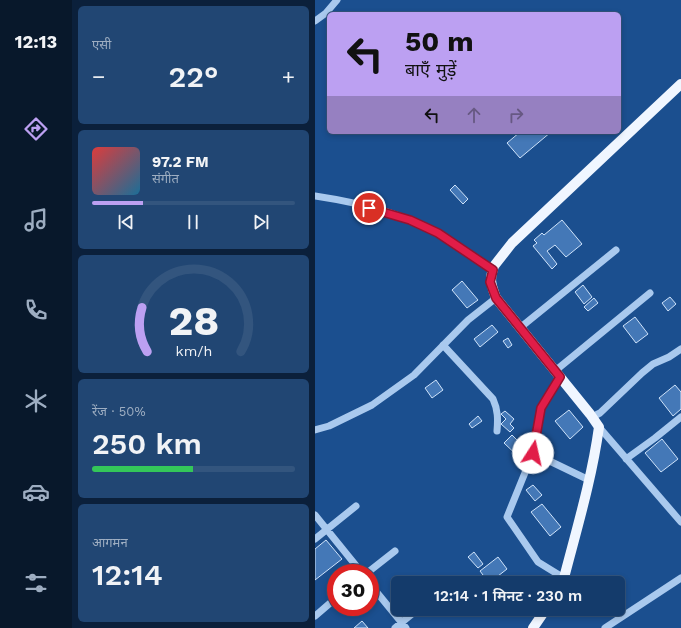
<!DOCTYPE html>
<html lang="hi">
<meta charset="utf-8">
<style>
:root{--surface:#143b6b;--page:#214673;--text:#f1f3f6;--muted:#9dadc1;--line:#33557e;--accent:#bca0f2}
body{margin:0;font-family:"Work Sans","Noto Sans Devanagari",sans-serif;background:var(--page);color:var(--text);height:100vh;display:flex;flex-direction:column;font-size:15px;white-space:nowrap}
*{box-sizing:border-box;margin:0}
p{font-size:13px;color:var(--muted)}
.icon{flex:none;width:22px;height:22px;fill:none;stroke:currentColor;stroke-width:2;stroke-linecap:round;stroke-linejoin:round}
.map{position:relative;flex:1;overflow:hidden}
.side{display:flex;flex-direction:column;gap:6px;padding:6px;background:#0b203b;width:243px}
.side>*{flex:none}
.guide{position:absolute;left:12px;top:12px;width:294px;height:122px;border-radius:6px;box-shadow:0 2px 6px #0003,0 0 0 1px var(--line);background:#bca0f2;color:#111;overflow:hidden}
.speed{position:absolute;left:12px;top:564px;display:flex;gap:8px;font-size:20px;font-weight:700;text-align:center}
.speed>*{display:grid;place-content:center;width:52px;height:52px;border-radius:50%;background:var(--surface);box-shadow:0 2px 6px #0003,0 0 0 1px var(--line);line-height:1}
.speed .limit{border:6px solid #d22;background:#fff;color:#111}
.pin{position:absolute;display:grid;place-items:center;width:34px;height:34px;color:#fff;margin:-17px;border:2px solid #fff;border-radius:50%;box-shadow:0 1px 4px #0007}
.me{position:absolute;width:44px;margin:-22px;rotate:10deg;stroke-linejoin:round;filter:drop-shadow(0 0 3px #0008)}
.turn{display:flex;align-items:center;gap:14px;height:84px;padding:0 12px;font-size:18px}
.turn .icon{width:52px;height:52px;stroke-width:2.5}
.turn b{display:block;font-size:28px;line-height:34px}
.lanes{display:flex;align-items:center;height:38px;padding:0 12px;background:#0003;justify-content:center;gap:20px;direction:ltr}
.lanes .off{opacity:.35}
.big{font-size:30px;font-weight:600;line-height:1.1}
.side .card{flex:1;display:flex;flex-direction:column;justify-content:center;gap:6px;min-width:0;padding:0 14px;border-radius:6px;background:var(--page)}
.side .dial{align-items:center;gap:0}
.dial svg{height:104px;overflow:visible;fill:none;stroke:var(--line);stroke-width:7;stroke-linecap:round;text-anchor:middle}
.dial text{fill:var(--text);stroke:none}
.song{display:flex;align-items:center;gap:12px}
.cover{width:48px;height:48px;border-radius:6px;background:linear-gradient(135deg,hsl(0 70% 55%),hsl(200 70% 35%))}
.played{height:4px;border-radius:2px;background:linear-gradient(90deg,var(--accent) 25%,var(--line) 25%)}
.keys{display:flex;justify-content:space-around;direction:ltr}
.heat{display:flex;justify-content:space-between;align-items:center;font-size:22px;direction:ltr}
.charge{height:6px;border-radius:3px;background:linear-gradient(90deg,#34c759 50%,var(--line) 0)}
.trip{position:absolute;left:76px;top:576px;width:234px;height:40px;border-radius:6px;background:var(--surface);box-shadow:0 2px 6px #0003,0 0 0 1px var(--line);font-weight:600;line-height:40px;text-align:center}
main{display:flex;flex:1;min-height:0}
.tabs{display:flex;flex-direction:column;width:72px;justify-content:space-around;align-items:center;background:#08182b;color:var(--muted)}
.tabs .icon{width:28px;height:28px}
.tabs .active{color:var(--accent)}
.tabs b{font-size:18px;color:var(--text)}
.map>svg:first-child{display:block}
.building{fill:#4478b7;stroke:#cfe3fa}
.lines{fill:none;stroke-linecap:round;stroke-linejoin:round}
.minor{stroke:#a9c9ee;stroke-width:7}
.major{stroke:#f0f6ff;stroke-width:10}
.route-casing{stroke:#92132f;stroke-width:10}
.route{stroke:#e11d48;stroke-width:7}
</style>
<main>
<nav class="tabs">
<b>12:13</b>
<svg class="icon active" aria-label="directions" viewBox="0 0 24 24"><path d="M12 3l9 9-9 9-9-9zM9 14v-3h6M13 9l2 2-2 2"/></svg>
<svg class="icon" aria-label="music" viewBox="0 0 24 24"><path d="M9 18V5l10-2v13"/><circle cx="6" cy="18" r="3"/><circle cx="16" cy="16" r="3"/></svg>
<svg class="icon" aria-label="phone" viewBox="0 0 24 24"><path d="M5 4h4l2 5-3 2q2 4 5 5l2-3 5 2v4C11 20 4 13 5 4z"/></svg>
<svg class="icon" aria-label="climate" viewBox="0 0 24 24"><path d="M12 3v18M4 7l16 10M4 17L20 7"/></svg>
<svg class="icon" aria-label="car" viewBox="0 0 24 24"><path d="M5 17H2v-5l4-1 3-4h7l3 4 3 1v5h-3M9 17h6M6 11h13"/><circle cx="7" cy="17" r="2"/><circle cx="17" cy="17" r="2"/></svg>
<svg class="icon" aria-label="filters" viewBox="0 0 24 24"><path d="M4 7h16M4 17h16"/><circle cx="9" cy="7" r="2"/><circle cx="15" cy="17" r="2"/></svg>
</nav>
<section class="side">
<div class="card"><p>एसी</p>
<div class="heat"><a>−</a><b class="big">22°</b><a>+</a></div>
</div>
<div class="card">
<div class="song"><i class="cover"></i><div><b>97.2 FM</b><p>संगीत</p></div></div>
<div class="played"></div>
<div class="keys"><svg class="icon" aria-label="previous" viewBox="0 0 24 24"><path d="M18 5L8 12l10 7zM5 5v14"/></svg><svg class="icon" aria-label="pause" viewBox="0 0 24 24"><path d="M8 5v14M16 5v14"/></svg><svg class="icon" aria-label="next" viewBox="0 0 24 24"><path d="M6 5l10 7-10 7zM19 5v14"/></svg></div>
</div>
<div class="card dial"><svg viewBox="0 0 100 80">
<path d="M14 69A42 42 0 1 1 86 69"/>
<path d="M14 69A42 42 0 0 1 10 35" stroke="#bca0f2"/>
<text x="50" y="56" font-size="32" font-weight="700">28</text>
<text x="50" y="72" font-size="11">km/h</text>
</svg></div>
<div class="card"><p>रेंज · 50%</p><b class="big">250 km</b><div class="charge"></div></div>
<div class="card"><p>आगमन</p><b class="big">12:14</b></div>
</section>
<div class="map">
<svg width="366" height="628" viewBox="0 0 366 628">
<rect width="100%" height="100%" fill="#1b4f8f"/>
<!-- building -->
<path class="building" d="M205,132H236L205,158L192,143Z
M140,185L153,199L148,204L135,190Z
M247,220L267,244L251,257L240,245L232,251L242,264L237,269L218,246L222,243L219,240L227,233L229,235Z
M147,281L163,300L152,308L137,290Z
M268,285L277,297L269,304L260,292Z
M355,297L361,304L353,311L347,303Z
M279,298L283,303L273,311L269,307Z
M320,317L333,334L321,343L308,326Z
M177,325L183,332L165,347L159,339Z
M193,338L197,345L193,348L188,341Z
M121,380L128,390L117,398L110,388Z
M360,385L366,392V409L358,416L344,398Z
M254,410L268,427L255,439L240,421Z
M190,411L199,419L195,424L199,428L195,432L186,424L191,419L186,414Z
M163,416L167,421L157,428L154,424Z
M197,435L214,452L207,460L189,443Z
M347,439L363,459L346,472L330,453Z
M218,485L227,495L220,501L211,490Z
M227,504L246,527L235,536L216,512Z
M11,540L27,559L0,580V549Z
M159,552L168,564L163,568L153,557Z
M183,557L192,569L174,583L165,571Z
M47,621L53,628H39Z"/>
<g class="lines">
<!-- minor -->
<path class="minor" d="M0,21L11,13L22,0
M0,196C40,202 88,213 124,234C142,245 160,258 178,270
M206,327L301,250
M128,345L178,399C183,410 183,419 182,431
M240,371L335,293
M245,377L226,408L218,453L274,480
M277,417L285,413L327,373L338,364L354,357L366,349
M284,427L366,522
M0,430L14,426L57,405L99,375L153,320L181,298
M218,453L192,517L223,562L249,578
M311,459L340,438L366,417
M0,515L47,573
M0,539L41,506
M52,573L80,551
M55,584L91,628
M0,616L21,598
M80,628L103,609
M290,628L366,578"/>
<!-- major -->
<path class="major" d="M246,583L249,578C262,528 277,478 284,427L275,414L181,298C176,284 174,280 179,266L197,243L366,84
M218,628L231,609"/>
</g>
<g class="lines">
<!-- route casing -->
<g class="route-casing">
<path id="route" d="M54,208L95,220L123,233L178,270L175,282L181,298L245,377L226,408L218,453"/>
</g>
<!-- route -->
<use href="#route" class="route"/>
</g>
</svg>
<div class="speed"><div class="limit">30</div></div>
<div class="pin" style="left:54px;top:208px;background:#d93025"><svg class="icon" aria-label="arrive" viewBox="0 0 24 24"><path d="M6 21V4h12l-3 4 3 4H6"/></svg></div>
<svg class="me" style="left:218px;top:453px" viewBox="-20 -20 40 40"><circle r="19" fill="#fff"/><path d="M0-13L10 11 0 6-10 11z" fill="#e11d48"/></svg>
<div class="trip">12:14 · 1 मिनट · 230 m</div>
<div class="guide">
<div class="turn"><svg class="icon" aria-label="left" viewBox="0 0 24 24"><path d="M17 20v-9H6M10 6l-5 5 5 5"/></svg><div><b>50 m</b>बाएँ मुड़ें</div></div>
<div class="lanes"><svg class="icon" aria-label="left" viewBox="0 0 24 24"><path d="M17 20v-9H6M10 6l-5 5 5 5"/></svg><svg class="icon off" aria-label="ahead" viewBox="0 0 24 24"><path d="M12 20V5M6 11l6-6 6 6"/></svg><svg class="icon off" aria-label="right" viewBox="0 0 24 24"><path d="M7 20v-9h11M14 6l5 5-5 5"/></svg></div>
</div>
</div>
</main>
